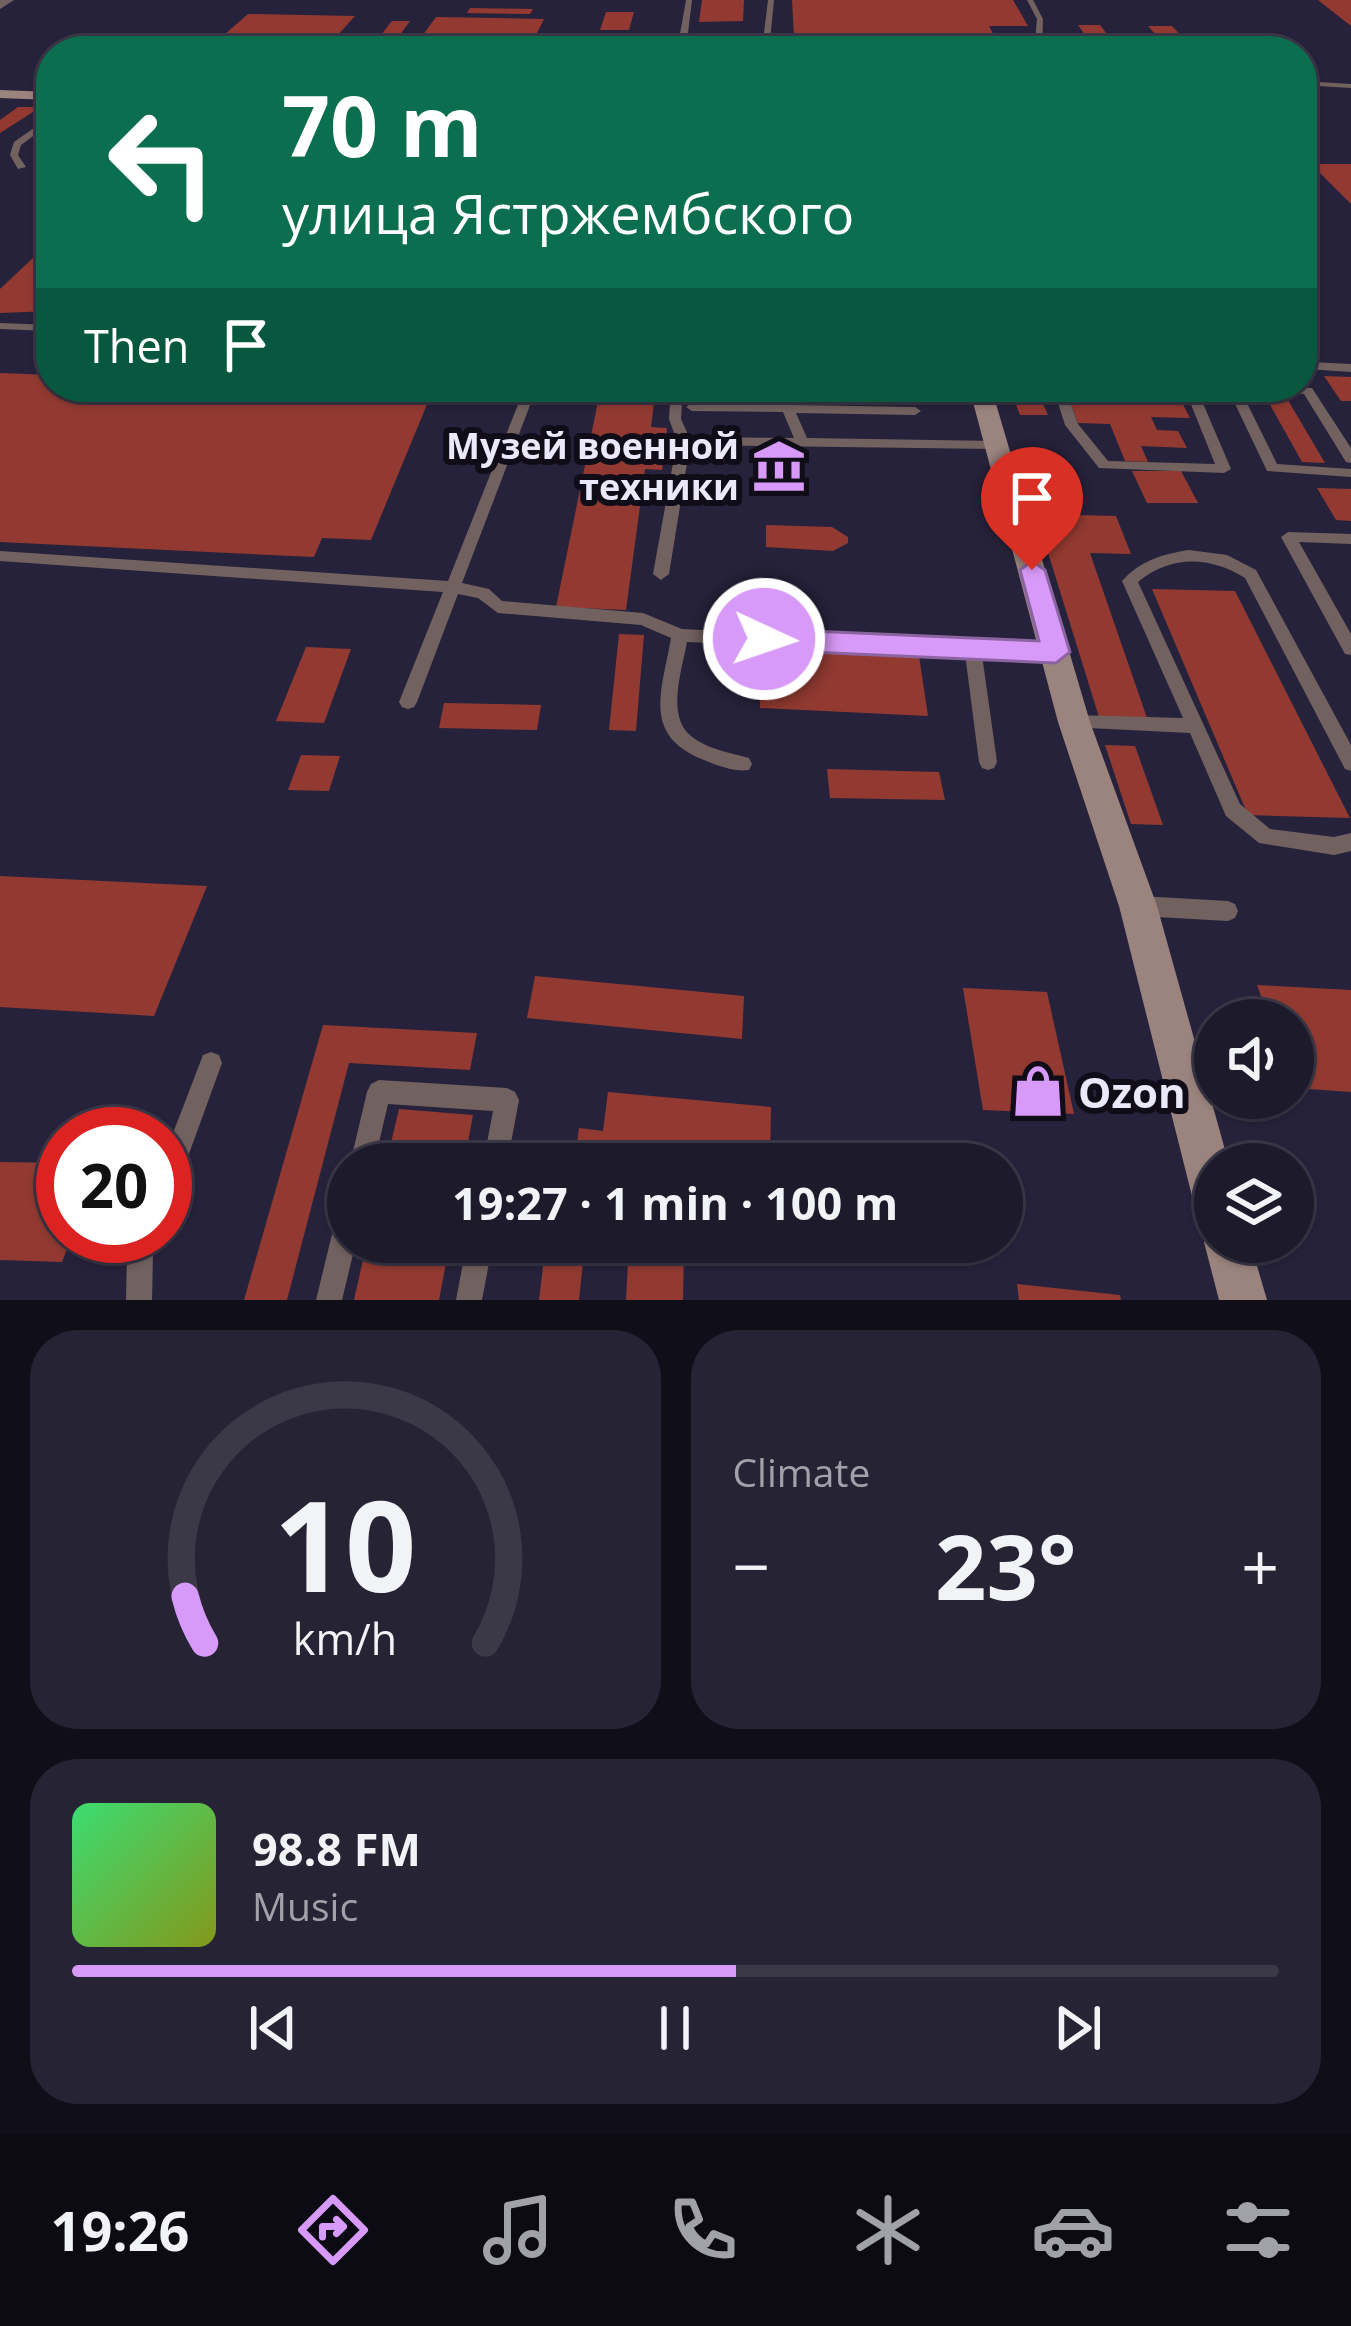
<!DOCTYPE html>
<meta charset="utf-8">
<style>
:root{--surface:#1d1a2c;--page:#252334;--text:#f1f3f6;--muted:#a0a1a9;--line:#3b3848;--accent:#d89af8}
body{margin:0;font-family:"Open Sans",sans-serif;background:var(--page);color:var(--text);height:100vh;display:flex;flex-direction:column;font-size:45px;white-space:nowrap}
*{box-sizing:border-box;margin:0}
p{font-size:39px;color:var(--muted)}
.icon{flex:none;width:66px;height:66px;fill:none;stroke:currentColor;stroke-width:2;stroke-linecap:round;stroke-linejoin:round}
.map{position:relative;height:1300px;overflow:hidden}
.side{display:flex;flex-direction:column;gap:30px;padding:30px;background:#100e18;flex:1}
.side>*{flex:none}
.guide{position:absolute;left:36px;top:36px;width:1281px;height:366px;border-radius:48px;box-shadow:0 3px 9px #0004,0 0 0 3px var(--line);background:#0b6e4f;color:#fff;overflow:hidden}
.tools{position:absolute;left:1194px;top:999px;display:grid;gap:24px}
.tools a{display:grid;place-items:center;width:120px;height:120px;border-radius:50%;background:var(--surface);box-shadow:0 3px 9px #0004,0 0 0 3px var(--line);font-size:60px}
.speed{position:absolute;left:36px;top:1107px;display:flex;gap:24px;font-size:60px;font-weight:700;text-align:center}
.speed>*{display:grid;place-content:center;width:156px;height:156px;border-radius:50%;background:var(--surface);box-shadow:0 3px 9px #0004,0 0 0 3px var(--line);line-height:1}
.speed .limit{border:18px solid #d22;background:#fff;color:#111}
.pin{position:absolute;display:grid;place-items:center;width:102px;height:102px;color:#fff;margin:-123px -51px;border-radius:50% 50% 50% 0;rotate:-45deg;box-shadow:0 0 12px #0007}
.pin .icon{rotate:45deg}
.me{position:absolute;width:132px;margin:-66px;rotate:93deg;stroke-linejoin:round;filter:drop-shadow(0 0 9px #0008)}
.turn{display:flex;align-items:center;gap:42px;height:252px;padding:0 48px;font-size:54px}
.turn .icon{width:156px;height:156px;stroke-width:2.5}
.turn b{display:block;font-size:84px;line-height:102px}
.then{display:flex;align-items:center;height:114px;padding:0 48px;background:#0003;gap:24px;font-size:45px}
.big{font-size:90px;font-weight:700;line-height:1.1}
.side .widget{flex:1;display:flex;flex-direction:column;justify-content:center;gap:18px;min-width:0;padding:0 42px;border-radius:48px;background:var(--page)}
.side .dial{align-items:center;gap:0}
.dial svg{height:312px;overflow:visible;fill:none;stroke:var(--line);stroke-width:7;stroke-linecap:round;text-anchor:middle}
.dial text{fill:var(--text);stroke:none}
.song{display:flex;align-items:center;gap:36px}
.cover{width:144px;height:144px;border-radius:18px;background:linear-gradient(135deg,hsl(140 70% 55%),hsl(70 70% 35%))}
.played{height:12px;border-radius:6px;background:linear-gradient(90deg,var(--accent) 55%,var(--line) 55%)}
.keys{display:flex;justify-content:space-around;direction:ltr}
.heat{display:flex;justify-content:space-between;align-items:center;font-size:66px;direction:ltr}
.side .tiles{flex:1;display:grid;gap:30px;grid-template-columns:1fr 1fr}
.widget:last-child{grid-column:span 2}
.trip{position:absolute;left:327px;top:1143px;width:696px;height:120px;border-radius:60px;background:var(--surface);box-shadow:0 3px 9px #0004,0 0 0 3px var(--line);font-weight:700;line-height:120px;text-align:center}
.dock{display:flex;height:192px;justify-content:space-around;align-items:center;background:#0c0a12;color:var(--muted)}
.dock .icon{width:84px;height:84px}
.dock .selected{color:var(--accent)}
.dock b{font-size:54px;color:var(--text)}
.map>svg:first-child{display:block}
.building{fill:#923a31}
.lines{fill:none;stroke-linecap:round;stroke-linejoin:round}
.service{fill:#72625f;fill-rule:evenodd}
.minor{fill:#72625f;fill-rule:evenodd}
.secondary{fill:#9c847e;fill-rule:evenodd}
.route{fill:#d89af8;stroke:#8c64a1;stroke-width:3}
.labels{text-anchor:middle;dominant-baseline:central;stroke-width:12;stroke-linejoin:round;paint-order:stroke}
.poi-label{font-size:36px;font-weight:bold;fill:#ebe8f9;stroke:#100d18;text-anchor:end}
.near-poi-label{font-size:42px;font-weight:bold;fill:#ebe8f9;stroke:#100d18;text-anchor:start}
</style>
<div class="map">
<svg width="1351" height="1300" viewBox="0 0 1351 1300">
<rect width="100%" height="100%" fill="#27223b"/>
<!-- building -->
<path class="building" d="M702,0H744L743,21L699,22Z
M792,0H1013L1028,26H989L997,41L794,37Z
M1318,0H1351V26Z
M470,8L533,9L530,14L467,13Z
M606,12H634L629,30H600Z
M248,14L355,16L336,37L224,35Z
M436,17L544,19L533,41L420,39Z
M392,21H410L389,50L370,49Z
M1078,25H1100L1116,46H1093Z
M1148,26H1172L1187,42H1162Z
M18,107H41L0,133V120Z
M1311,164H1351V204Z
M51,241V311L0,313V289Z
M0,373L51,375V387L391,388L385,400L428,402L371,540L322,538L314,557L0,542Z
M1324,376L1351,377V401H1341Z
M601,387H656L651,427L667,428L662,470L645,469L626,610L556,607Z
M1075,387H1174L1190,418L1151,417L1157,430L1178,431L1187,448L1141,446L1148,462L1125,461L1110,424L1078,423L1066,390Z
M1012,394L1039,395L1048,415H1020Z
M1264,394L1285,395L1325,463L1302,462Z
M1132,471H1181L1198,503H1147Z
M1317,488L1351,489V521L1336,520Z
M1036,514L1116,516L1131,554L1090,553L1147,718L1099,717Z
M766,525L832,527L848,537V543L833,551L766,547Z
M1152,589L1235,591L1350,818L1248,815Z
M619,634L644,635L636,731L609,730Z
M760,641L918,649L928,716L760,708Z
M306,647L351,649L324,723L276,721Z
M444,703L541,705L537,730L439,728Z
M1105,745L1135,746L1163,825L1131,824Z
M301,755L340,756L329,791L288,790Z
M827,769L939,772L945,800L830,798Z
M0,876L207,886L154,1016L0,1007Z
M535,976L744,996L742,1039L527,1018Z
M1257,985L1351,990V1092L1295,1088L1293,1020H1270Z
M963,988L1047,992L1074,1114L983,1110Z
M323,1025L477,1033L470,1070L349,1063L287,1300H244Z
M608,1092L771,1107L770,1164H574L579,1128L603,1131Z
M399,1109L473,1115L464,1164H386Z
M0,1162L63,1163V1236H72L62,1262L0,1260Z
M367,1242H450L439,1300H354Z
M546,1242H585L579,1300H539Z
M629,1244L684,1246L683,1300H626Z
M1017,1284L1120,1295L1121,1300H1019Z"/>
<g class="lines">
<!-- service -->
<path class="service" d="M686,0H692L688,33L692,36L763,41L768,0H774L770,41L882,51L770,46L766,48L762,45L687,40L680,34Z
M1027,0H1033L1043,19L1042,51H1034L1037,19Z
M1302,81L1351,84V88L1302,85Z
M51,116V123L21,145L18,155L26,167L18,169L10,155L14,142Z
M0,323L51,325V331L0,329Z
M1310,362L1351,364V372L1306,369V363Z
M525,387H537L462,583L489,589L502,601L643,613L682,629L1062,647L1064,652L1062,657L1056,658L982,655L997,762L994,768L988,770L982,768L979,762L965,654L687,642C682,671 664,720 695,739C711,750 732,753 749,758L752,764L749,770C735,772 718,766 704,760C641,735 662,691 671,638L641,625L498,613L478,598L458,594L417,702L414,707L408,709L402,707L399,702L443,592L0,561V551L448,581Z
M671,387H683L681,419L689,437L794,438L783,412L692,411L686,407L692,403L781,405V387H793L794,405L915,407L921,411L915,415L796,413L807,438L996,441L1003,445L996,449L690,445L669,574L661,580L653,574L677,441L669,419Z
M1053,387H1065L1078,424L1108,461L1215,464L1184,387H1196L1231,469L1224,473L1099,468L1065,425Z
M1227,387H1239L1277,464L1351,469V477L1267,471Z
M1242,387L1312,388L1351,448V463L1346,462L1304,394L1248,391Z
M1288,532L1351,534V544L1299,542L1351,634V655L1345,654L1281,537Z
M1189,550L1227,555L1256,570L1351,745V771L1345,769L1245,578C1210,556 1171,555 1138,582L1240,804L1270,829L1334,837L1351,833V851L1334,855L1259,843L1226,816L1190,733L1068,727L1065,722L1068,717L1074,715L1183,718L1122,581C1140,561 1162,554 1189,550Z
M1139,896L1228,901L1235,904L1238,911L1235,918L1228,921L1139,916L1132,913L1129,906L1132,899Z
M211,1052L219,1055L222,1063L174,1195L165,1198V1154L203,1055Z
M379,1080L507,1088L515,1092L519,1100L507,1164H483L493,1111L388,1104L374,1164H350L367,1092L371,1084Z
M348,1209V1242H356L342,1300H316L335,1222L339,1213Z
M133,1236H159L153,1253L152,1300H126L127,1253Z
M467,1242H493L482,1300H456Z"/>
<!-- minor -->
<path class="minor" d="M0,0H14L0,9Z"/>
<!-- secondary -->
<path class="secondary" d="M0,90L51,92V100L0,98Z
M969,387H991L1090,722L1157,906L1229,1164H1215V1219L1199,1212L1192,1196L1119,906L1058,722Z
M1215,1224V1242H1250L1267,1300H1219L1204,1242Z"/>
</g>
<!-- route -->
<path class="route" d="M1032,561L1045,570L1070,652L1056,663L764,650L751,639L764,629L1039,641L1020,570Z"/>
<!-- icons -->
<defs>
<g id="museum-bare" transform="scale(4.14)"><path d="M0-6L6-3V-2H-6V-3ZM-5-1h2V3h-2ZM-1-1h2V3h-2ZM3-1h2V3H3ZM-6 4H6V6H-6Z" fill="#d89af8" stroke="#100d18" stroke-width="2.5" paint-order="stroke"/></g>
<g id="shop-bare" transform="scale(4.14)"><path d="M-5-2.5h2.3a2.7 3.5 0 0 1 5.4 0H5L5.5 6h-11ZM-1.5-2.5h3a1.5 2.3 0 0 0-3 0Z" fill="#d89af8" stroke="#100d18" stroke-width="2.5" paint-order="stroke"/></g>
</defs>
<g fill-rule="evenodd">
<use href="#museum-bare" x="779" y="466"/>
<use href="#shop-bare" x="1038" y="1091"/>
</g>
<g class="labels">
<!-- poi labels -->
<g class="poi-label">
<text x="739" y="445">Музей военной<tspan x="739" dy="41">техники</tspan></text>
</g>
<!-- near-poi labels -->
<g class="near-poi-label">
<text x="1078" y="1091">Ozon</text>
</g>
</g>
</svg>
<div class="tools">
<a><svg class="icon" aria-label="sound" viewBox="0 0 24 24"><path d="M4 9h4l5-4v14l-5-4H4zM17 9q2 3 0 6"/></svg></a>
<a><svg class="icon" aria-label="layers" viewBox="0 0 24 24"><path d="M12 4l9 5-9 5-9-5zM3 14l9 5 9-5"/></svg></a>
</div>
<div class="speed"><div class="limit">20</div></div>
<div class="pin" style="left:1032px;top:570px;background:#d93025"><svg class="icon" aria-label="arrive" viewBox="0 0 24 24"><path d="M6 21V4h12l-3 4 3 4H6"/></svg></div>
<svg class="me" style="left:764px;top:639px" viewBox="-20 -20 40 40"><circle r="17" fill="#d89af8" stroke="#fff" stroke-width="3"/><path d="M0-11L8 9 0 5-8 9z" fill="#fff"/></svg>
<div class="trip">19:27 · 1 min · 100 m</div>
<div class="guide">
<div class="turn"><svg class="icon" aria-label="left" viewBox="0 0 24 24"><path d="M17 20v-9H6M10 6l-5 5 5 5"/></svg><div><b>70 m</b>улица Ястржембского</div></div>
<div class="then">Then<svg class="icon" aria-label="arrive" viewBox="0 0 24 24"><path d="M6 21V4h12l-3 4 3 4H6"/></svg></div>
</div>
</div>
<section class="side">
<div class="tiles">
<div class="widget dial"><svg viewBox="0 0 100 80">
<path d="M14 69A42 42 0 1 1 86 69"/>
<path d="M14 69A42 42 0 0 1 9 57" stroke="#d89af8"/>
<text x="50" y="56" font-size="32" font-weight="700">10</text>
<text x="50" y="72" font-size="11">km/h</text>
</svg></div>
<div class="widget"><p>Climate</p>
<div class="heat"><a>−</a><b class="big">23°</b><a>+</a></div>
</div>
<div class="widget">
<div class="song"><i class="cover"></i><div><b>98.8 FM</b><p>Music</p></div></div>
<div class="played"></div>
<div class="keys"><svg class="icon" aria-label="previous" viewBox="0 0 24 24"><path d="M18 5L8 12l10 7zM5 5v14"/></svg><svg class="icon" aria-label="pause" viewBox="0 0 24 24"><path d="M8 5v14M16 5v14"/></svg><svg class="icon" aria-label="next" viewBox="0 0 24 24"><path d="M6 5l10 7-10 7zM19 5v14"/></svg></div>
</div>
</div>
</section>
<nav class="dock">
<b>19:26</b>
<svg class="icon selected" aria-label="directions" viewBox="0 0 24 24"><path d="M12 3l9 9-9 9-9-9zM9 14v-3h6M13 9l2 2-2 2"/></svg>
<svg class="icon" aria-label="music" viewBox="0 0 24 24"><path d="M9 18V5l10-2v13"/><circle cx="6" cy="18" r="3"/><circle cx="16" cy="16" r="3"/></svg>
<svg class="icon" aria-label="phone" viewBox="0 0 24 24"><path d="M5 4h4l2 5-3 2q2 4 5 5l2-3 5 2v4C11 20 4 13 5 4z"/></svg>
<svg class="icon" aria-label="climate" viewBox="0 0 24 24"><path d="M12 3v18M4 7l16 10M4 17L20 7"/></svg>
<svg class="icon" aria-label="car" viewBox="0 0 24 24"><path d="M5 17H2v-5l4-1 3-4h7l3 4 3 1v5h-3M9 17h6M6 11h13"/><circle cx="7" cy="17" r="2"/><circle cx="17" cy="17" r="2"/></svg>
<svg class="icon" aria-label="filters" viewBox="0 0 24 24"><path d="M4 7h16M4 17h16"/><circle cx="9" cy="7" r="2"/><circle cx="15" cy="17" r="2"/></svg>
</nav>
